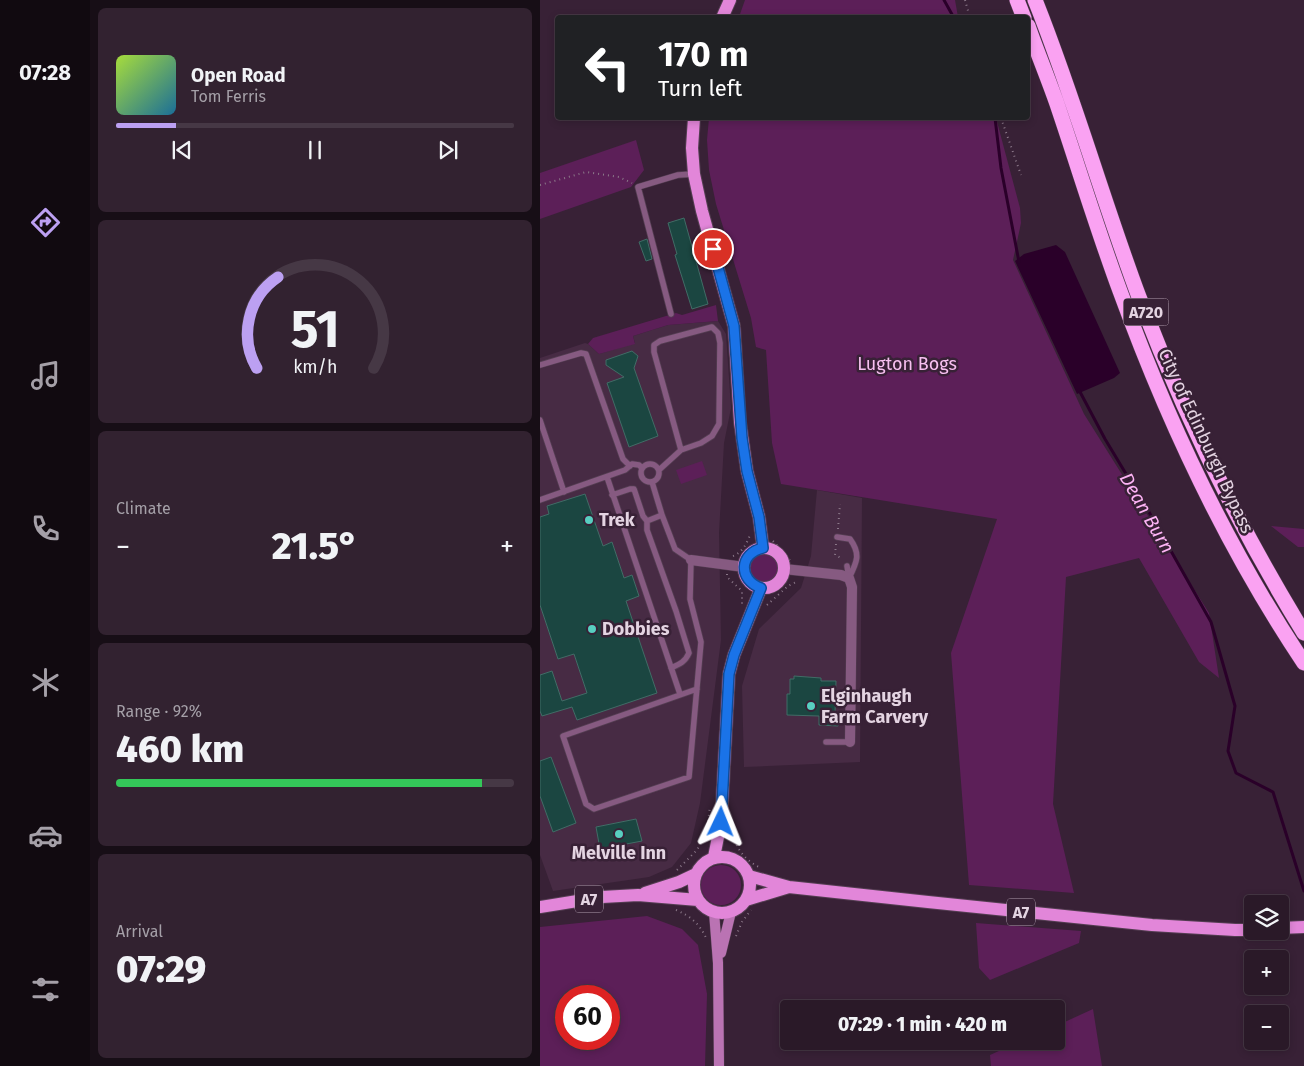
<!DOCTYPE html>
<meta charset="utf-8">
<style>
:root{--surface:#2a1928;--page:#322230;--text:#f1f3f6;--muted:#a5a0a8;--line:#463845;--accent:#bca0f2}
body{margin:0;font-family:"Fira Sans",sans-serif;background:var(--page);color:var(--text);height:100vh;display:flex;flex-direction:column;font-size:19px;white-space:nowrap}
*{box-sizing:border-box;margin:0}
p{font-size:16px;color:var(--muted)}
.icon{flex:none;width:28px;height:28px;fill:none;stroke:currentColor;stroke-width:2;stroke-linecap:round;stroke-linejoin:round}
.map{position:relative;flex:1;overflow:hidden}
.details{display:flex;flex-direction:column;gap:8px;padding:8px;background:#170e16;width:450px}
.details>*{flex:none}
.guide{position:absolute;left:15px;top:15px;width:475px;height:105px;border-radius:5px;box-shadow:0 2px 8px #0003,0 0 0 1px var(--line);background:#202124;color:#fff;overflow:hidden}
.buttons{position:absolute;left:704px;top:895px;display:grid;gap:10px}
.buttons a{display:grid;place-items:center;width:45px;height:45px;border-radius:5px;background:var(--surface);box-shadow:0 2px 8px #0003,0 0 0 1px var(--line);font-size:25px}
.speed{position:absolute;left:15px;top:985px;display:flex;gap:10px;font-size:25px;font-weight:700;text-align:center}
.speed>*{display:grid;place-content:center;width:65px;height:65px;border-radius:50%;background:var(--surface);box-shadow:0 2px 8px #0003,0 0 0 1px var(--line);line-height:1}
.speed .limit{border:8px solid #d22;background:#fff;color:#111}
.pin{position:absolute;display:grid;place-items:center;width:42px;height:42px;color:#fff;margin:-21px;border:2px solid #fff;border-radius:50%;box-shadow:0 1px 5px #0007}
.me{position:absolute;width:55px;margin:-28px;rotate:2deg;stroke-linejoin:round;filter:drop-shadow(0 0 4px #0008)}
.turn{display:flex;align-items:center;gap:18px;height:105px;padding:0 20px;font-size:22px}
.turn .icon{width:65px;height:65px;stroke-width:2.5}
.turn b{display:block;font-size:35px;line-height:42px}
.big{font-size:38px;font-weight:800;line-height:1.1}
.details .card{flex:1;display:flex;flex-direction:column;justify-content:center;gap:8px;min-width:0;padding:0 18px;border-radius:8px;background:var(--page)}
.details .dial{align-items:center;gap:0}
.dial svg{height:130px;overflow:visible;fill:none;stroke:var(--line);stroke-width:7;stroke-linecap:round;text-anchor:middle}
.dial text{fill:var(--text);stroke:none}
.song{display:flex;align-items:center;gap:15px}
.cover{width:60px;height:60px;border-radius:8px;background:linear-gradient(135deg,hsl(80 70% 55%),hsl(200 70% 35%))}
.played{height:5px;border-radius:2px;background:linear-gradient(90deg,var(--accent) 15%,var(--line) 15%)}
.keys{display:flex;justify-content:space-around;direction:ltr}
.heat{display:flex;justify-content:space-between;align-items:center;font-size:28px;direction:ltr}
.charge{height:8px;border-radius:4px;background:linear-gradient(90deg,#34c759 92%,var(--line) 0)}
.trip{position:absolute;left:240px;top:1000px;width:285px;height:50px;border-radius:5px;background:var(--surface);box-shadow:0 2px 8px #0003,0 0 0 1px var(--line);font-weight:800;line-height:50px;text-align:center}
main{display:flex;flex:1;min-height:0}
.tabs{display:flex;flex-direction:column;width:90px;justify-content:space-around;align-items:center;background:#110a10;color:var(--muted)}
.tabs .icon{width:35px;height:35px}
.tabs .on{color:var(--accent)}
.tabs b{font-size:22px;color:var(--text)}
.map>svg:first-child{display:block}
.built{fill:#472b44}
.green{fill:#5c1f58;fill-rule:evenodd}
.water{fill:#2a0029}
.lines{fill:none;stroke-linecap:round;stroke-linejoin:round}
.stream{stroke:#2a0029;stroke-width:3}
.building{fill:#1b4641;stroke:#416c66}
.lane-casing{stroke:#543e52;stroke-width:7}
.street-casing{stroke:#543e52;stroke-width:11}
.secondary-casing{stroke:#543e52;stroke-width:11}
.primary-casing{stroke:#543e52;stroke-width:14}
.highway-casing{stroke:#543e52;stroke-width:16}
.path{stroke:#8b7889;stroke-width:2;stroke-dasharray:1 4;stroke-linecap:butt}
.lane{stroke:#865a81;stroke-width:5.5}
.street{stroke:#865a81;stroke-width:10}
.secondary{stroke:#ba73b3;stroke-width:10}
.primary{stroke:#e286d9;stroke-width:12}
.highway{stroke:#faa2f2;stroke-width:15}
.route-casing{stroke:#114b97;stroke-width:12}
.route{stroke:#1a73e8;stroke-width:9}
.poi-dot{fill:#58cec0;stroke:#382136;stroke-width:2}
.labels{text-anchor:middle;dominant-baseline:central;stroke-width:5;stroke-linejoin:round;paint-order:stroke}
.shield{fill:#382136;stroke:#b09eae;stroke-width:1}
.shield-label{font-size:16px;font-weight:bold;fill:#e4d4e2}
.park-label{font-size:18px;fill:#f7bff0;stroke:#382136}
.street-label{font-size:18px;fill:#e4d4e2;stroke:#382136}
.poi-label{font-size:18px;font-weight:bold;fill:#e4d4e2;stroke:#382136;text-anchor:start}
.water-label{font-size:19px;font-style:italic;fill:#feb4f6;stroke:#382136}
</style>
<main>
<nav class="tabs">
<b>07:28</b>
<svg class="icon on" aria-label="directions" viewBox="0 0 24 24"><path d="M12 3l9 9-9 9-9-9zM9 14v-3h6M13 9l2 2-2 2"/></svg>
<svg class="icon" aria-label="music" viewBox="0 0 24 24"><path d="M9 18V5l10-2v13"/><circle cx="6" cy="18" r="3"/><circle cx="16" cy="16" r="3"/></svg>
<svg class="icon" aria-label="phone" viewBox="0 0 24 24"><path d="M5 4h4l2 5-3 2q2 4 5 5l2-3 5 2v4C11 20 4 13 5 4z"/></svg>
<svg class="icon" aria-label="climate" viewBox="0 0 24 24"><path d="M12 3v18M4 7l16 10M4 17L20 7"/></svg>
<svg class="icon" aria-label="car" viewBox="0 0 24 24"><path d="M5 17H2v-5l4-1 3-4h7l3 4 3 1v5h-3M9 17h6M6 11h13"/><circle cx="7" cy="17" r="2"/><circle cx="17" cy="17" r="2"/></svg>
<svg class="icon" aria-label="filters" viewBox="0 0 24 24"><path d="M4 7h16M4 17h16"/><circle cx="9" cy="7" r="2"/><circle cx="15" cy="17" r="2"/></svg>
</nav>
<section class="details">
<div class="card">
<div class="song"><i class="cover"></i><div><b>Open Road</b><p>Tom Ferris</p></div></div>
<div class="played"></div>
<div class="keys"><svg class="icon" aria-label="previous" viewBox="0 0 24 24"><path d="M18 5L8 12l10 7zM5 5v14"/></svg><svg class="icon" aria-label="pause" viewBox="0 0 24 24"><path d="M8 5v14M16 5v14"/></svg><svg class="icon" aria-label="next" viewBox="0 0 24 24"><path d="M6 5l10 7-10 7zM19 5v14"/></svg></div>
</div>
<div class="card dial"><svg viewBox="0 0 100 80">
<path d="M14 69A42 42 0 1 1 86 69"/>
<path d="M14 69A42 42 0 0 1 27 13" stroke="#bca0f2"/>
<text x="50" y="56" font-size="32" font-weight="700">51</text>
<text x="50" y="72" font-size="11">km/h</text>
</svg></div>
<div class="card"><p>Climate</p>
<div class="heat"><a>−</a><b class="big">21.5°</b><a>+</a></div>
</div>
<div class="card"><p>Range · 92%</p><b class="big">460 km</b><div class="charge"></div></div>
<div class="card"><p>Arrival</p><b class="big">07:29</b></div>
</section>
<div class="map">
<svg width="764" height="1066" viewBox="0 0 764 1066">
<rect width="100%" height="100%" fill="#382136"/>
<!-- built -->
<path class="built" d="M178,321L186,334L191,408L184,443L179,533L181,640L160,803L151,843L132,867L109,877L13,891L0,855V358L45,343L48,344L59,354L95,343L93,336L128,325Z
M277,490L322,498L320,762L204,767L202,686L219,629L261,588L271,556Z"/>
<!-- green -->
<path class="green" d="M205,0H415L418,17H199Z
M169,118H456L480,208L481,223L473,260L544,414L669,613L679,678L659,662L599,558L526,577L513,804L534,893L429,885L411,653L457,519L241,484L232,443L226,350L216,347L211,318L176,204L169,170L167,140Z
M96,140L104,170L91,187L0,219V173Z
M176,305L178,321L128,325L93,336L95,344L59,354L48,344L53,338L136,313L142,315Z
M162,461L167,475L141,484L136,470Z
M731,526L764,529V547H758Z
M210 568a14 14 0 1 1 28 0a14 14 0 1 1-28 0Z
M161 885a20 20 0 1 1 40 0a20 20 0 1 1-40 0Z
M107,916L142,929L158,945L167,994L165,1066H0V927ZM26,996H69V1039H26Z
M436,923L541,931L539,943L450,980L439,968Z
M553,1009L562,1066H451L450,1055L481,1041H516V1026Z"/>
<!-- water -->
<path class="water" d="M516,245L525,252L580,373L574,378L537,394L475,261L484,254Z"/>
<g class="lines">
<!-- stream -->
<path class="stream" d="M404,0L414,18
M455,118L461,168L479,262
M539,390L565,439L609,512L671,622L695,706L688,751L696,773L733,792L764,891"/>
</g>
<!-- building -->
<path class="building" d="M144,218L168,304L152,309L135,255L137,254L128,223Z
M107,239L112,259L106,261L99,242Z
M92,351L98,356L94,368L118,436L89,447L67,383L84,377L66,365V360Z
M45,494L63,546L72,542L84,578L92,575L99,596L86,601L117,693L37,720L32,707L2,716L0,711V675L12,671L22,701L47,693L34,654L18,659L0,605V517L9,514L7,506Z
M254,676L281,678V681H296L295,713H298V726L279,725V716L247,715V694H250V679H254Z
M11,757L36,823L13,832L0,796V761Z
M96,819L102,841L60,849L56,827Z"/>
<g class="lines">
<!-- lane casing -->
<g class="lane-casing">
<path id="lane" d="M131,314L98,187L138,175L154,174
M0,365L41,353L46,354L83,459L90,466
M0,420L24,492
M101 473a9 9 0 1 1 18 0a9 9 0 1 1-18 0Z
M119,470L141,450L161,443L172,436L179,424L180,343L178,333L172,327L120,341L114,345V352L141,450
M67,477L140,694
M112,482L122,515
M72,495L90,489H94L103,516L107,521
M0,500L85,470L92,464L99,465L102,468
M297,537L310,539C321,554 317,562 309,578
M307,566L309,578
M131,668C140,664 145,662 149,653L136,611L107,530V521L122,515L135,549L151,560L150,599L161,642L149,777L54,809L46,804L23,736L157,689
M286,742H310"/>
</g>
<!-- street casing -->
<g class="street-casing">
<path id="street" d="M151,560L204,567
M244,569L301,575L309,578L312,587L310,742"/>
</g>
<!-- secondary casing -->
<g class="secondary-casing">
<path id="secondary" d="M174,912L178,963L179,1066
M181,953L191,912"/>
</g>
<!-- primary casing -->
<g class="primary-casing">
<path id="primary" d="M182,18L190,0
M154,118L152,148L154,174L162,211L194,326L200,422L207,471L219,517L223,548
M204 568a20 20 0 1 1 40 0a20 20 0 1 1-40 0Z
M154 885a28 28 0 1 1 56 0a28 28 0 1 1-56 0Z
M174,857L181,822L189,674L194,655L221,588
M209,876L249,887L388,902L612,925L695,930H712
M105,893L139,882L156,874
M206,900L249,887
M0,907L62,897L98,895L158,900
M740,928L764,927"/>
</g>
<!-- highway casing -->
<g class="highway-casing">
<path id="highway" d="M477,0L484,18
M495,0C534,97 562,198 599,297C644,414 698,526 764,633
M488,26C497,52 508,78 517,104C538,166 557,229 580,291C627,420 687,548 764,663"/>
</g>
<!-- path -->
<path class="path" d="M425,0L430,18
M461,118L481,175
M0,185L46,172L79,177L92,183
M298,529L300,504
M233,541L250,560
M296,544L295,555L303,559
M193,556C202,553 207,543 210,535
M187,574V577L202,591V605
M227,605L248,586L258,581
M191,831C196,847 203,859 219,867
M137,870L157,850L167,831L170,806
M136,910C150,916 160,924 166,938
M196,936L202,922L211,910"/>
<!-- lane -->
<use href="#lane" class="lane"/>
<!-- street -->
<use href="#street" class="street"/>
<!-- secondary -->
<use href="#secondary" class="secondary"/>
<!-- primary -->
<use href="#primary" class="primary"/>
<!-- highway -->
<use href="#highway" class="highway"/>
</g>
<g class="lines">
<!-- route casing -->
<g class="route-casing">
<path id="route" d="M173,249L194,326L202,438L207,471L219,517L223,548C199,553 198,580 221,588L194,655L189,674L181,822"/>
</g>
<!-- route -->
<use href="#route" class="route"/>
</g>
<!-- markers -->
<g class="poi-dot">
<circle cx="49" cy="520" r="5"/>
<circle cx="52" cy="629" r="5"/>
<circle cx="271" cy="706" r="5"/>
<circle cx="79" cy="834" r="5"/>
</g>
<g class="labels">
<!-- shield labels -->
<g class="shield">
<rect x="583.5" y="298.5" width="45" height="27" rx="4"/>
<rect x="35" y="885.5" width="28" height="27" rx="4"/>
<rect x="467" y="898.5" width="28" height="27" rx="4"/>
</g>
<g class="shield-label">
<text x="606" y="312">A720</text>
<text x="49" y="899">A7</text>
<text x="481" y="912">A7</text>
</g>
<!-- park labels -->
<g class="park-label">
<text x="367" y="364">Lugton Bogs</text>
</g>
<!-- street labels -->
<g class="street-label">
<text transform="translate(666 441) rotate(65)">City of Edinburgh Bypass</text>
</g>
<!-- poi labels -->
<g class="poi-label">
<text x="59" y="520">Trek</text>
<text x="62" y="629">Dobbies</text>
<text x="281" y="696">Elginhaugh<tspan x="281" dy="21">Farm Carvery</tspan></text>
<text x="79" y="853" text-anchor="middle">Melville Inn</text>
</g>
<!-- water labels -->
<g class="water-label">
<text transform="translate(607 513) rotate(60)">Dean Burn</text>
</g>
</g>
</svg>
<div class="buttons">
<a><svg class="icon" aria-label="layers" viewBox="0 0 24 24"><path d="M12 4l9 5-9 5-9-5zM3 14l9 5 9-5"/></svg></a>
<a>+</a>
<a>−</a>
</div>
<div class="speed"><div class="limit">60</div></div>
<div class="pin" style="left:173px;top:249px;background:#d93025"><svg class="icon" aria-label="arrive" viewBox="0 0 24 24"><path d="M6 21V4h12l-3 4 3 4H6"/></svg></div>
<svg class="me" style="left:181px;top:822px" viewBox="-20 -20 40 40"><path d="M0-17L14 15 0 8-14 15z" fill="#1a73e8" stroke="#fff" stroke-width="4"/></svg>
<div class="trip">07:29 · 1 min · 420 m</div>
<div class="guide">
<div class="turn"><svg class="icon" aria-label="left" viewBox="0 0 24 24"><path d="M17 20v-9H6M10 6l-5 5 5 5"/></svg><div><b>170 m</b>Turn left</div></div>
</div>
</div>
</main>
